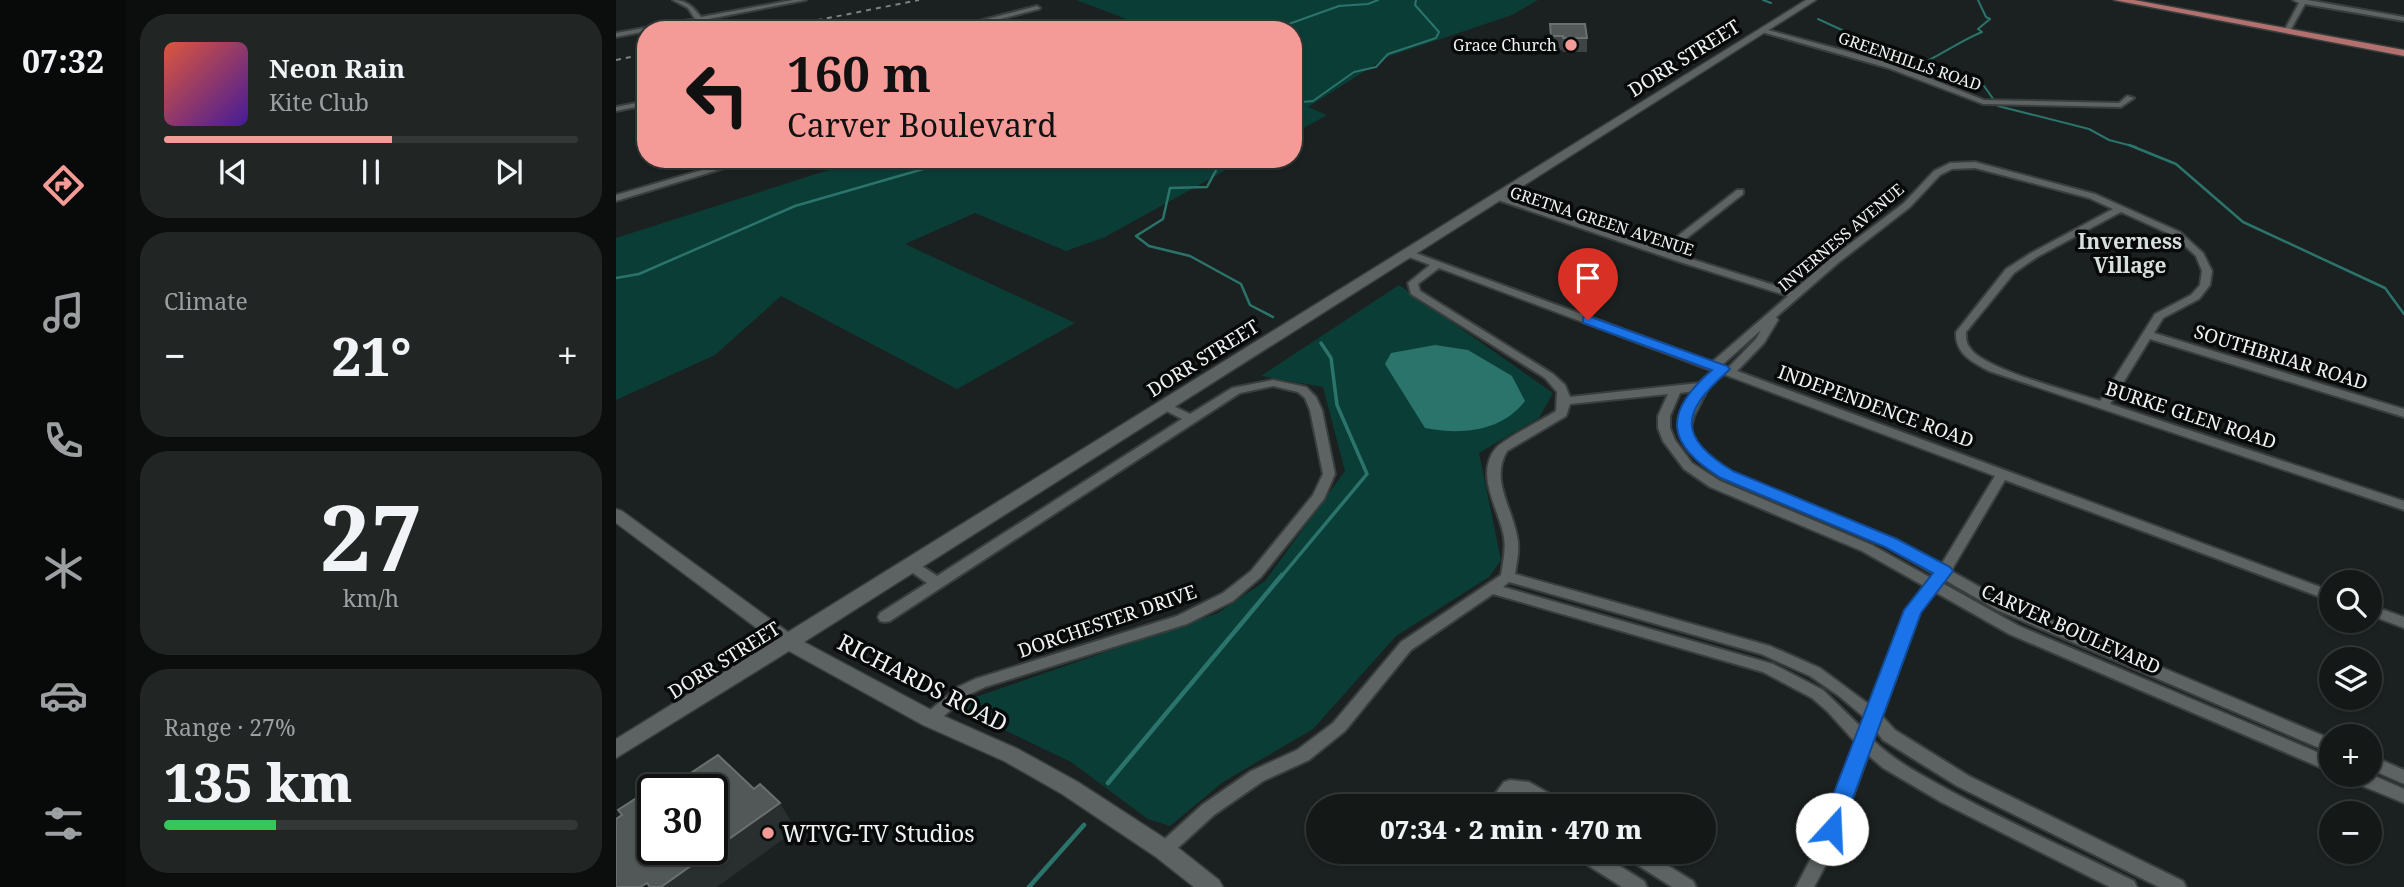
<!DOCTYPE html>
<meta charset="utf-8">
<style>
:root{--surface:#141918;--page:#212625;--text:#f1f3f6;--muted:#9da0a2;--line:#333837;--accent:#f59b97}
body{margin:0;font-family:"Noto Serif",serif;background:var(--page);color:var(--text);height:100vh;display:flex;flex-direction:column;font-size:26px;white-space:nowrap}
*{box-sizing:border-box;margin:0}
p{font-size:23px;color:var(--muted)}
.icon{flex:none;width:38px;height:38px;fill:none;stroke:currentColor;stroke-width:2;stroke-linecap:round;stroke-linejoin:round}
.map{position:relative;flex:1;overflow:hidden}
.sheet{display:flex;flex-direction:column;gap:14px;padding:14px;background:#0b0e0d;width:490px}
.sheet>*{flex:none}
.hud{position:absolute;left:21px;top:21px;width:665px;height:147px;border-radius:28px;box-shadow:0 2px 5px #0004,0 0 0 2px var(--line);background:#f59b97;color:#111;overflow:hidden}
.tools{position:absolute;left:1703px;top:570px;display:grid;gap:14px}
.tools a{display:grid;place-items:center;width:63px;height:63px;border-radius:50%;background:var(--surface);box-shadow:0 2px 5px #0004,0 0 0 2px var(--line);font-size:35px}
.speed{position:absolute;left:21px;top:774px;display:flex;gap:14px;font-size:35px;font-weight:700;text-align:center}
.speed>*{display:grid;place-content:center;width:91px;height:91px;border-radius:50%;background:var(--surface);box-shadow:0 2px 5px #0004,0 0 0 2px var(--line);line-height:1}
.speed .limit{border:4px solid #111;border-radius:10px;background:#fff;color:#111}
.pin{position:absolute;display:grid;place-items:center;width:60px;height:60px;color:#fff;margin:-72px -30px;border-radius:50% 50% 50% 0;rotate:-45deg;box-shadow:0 0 7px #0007}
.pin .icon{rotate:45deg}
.me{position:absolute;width:77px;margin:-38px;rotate:20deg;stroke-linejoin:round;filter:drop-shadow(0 0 5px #0008)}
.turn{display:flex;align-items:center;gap:24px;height:147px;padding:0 35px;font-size:32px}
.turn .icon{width:91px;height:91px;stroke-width:2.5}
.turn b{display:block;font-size:49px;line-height:60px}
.big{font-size:52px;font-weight:800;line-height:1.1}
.sheet .tile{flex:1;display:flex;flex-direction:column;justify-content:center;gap:10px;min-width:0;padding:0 24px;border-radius:28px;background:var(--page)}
.sheet .dial{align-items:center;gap:0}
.dial b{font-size:91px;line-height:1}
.song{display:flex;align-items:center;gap:21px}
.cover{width:84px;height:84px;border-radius:10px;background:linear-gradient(135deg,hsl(10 70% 55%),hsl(260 70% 35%))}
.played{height:7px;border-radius:4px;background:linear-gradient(90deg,var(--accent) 55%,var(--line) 55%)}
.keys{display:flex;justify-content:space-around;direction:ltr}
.heat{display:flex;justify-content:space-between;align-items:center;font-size:38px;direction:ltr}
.charge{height:10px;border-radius:5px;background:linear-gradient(90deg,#34c759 27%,var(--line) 0)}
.trip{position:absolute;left:690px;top:794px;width:410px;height:70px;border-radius:35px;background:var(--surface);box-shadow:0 2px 5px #0004,0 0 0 2px var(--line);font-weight:800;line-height:70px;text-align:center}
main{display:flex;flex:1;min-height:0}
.dock{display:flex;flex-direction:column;width:126px;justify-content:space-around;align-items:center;background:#080a0a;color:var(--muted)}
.dock .icon{width:49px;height:49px}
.dock .on{color:var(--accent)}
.dock b{font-size:32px;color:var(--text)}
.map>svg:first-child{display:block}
.green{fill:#0b3d37}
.water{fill:#2b746c}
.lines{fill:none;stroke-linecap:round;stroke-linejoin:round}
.stream-far3{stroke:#2b746c;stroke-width:2}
.stream-far2{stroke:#2b746c;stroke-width:2.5}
.stream-far1{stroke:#2b746c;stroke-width:3.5}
.stream{stroke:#2b746c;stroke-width:4.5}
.street-casing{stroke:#393e3d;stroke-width:4}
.secondary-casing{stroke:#393e3d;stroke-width:3}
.primary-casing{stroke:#393e3d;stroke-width:3}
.street{fill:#5c6362;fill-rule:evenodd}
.secondary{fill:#5c6362;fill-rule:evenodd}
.primary{fill:#b2716f;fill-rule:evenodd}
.rail{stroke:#7d8282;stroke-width:2;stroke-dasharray:5 5;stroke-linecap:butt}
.wall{fill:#3f4544}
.shaded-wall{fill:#292f2e}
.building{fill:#525857;stroke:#6a706f;stroke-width:2}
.route{fill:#1a73e8;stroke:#114b97;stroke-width:2}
.poi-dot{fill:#f59b97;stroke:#080a0a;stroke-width:2.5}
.labels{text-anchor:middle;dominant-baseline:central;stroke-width:7;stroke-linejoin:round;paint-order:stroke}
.far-poi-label{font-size:16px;fill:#eef2f2;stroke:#080a0a;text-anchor:end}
.far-street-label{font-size:16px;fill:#eef2f2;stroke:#080a0a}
.street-label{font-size:19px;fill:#eef2f2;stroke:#080a0a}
.neighbourhood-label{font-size:21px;font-weight:bold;fill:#d8e0de;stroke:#080a0a}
.near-street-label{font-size:23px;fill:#eef2f2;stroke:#080a0a}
.near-poi-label{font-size:23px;fill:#eef2f2;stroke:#080a0a;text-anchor:start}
</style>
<main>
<nav class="dock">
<b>07:32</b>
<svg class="icon on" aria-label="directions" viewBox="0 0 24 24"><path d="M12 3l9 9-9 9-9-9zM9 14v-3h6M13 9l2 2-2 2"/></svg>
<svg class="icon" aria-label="music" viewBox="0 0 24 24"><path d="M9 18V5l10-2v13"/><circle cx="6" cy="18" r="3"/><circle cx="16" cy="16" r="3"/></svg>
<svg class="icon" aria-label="phone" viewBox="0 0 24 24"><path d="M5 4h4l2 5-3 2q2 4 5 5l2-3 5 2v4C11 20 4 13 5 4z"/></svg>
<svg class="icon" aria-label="climate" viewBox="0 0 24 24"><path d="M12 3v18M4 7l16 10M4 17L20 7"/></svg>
<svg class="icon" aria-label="car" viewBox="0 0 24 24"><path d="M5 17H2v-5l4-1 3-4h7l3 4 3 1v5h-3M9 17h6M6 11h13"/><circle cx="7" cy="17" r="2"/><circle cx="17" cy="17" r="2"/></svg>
<svg class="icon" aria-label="filters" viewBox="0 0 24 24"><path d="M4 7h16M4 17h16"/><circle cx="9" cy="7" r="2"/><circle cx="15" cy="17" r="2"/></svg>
</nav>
<section class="sheet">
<div class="tile">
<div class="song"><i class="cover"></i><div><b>Neon Rain</b><p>Kite Club</p></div></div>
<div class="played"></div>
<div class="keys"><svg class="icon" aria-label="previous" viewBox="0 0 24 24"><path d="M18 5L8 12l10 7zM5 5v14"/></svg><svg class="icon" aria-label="pause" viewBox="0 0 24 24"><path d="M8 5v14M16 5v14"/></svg><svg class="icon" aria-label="next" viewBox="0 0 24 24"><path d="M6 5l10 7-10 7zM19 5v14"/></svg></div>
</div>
<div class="tile"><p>Climate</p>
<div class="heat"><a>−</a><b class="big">21°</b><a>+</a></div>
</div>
<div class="tile dial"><b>27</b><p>km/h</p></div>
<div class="tile"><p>Range · 27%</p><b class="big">135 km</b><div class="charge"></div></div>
</section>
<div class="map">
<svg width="1788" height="887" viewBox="0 0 1788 887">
<rect width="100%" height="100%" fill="#1b2120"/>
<!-- green -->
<path class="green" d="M460,0H922L896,15L771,57L692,107L711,115L677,134V30H540Z
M247,159H630L489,237L450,251L359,213L289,244L459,323L341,389L165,296L99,355L0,400V238Z
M783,285L937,393L923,418L863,453L885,560L873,577L780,636L697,729L607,782L554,826L532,819L455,762L349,711L357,698L602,613L649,581L729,471L707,387L645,376Z"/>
<!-- water -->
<path class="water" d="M819,345L852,350L896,376L909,401C885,432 845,435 809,428L769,364L775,353Z"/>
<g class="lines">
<!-- stream-far3 -->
<path class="stream-far3" d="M1147,0L1155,3
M1202,19L1228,31L1241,42L1284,57
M656,30L723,6L752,4L762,0
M1305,64C1327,54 1344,41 1366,32L1362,29L1374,19L1370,17L1362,0
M1305,64L1337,78L1343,85L1368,86L1378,100
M1382,106L1473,129L1493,140L1520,147
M677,117L686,102L697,101L738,72L760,67L772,54L820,38L823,32L799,5L800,0"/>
<!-- stream-far2 -->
<path class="stream-far2" d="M1513,145L1560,164L1627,222L1769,288L1788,314
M606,159L591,187L554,188L547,219L520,236L533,246L574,256L625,284L634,305L657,317
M0,278L23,274L179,206L342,159"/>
<!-- stream-far1 -->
<path class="stream-far1" d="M665,577L751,474L721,405L715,358L705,343"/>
<!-- stream -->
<path class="stream" d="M492,783L666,575
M413,887L468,825"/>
<!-- street casing -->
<g class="street-casing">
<path id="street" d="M57,0C71,0 77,7 85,17L177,0H190L0,37V33L79,19L72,8Z
M1677,0H1691L1788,17V21L1689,4L1674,31L1671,33L1668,31L1683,3Z
M421,6L424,8L423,9L341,30H328Z
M1148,29L1278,64L1368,100L1503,103L1511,96L1518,98L1505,107L1367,104L1272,68L1146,32L1145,31Z
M30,101V105L0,111V107Z
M124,159H138L0,201V195Z
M1359,162L1479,194L1564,232L1587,253L1596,271L1594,285L1583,299L1547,318L1538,333L1788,409V417L1534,339L1494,404L1788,501V510L1373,371C1356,362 1339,354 1340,332L1390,269L1415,253L1497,209L1473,198L1359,168L1336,169L1324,175L1294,207L1222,263L1160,317L1162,320L1148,343L1121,371L1715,591V601L1389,480L1335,571L1391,602L1715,739V753L1381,610L1329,580L1326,583L1403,626L1715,758V772L1393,634L1319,592L1304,612L1266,716L1279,730L1353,776L1567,881L1570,887H1543L1341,786L1267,740L1260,731L1257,740C1277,760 1304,774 1329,788C1391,822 1455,850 1518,881L1521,887H1494L1325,802L1267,768L1252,755L1217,851L1198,887H1180L1200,849L1240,743L1211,711L1196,698L1147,672L877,594L795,650L729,731L693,760L647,781L598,815L554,855L548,858L542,855L539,850L542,845L586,805L635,771L681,750L717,723L785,642L885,575C887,562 890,550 888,537C883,508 858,475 880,448C888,439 928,419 940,411L941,392L929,378L795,294L792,283L814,265L788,255V251H794L1096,362L1172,296L1064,262L879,199V195H885L1045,249L1121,190H1127V194L1053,252L1177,291L1214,259L1288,203L1318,171L1334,163ZM1505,212L1558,236L1580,256L1586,271L1584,285L1575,295L1539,314L1484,401C1457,392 1367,369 1354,348C1350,343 1350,338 1350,332L1398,273L1421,257ZM823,268L1097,371L1083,383L954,397L949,385L937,374L804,291L802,284ZM1145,330L1140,339L1112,368L1105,366ZM1107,374L1379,476L1325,565L1280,540L1115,472L1088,453L1077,437L1075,427L1078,416L1092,388ZM1078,391C1051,437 1066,451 1107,478L1270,546L1318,574L1315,578L1256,545L1104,481L1076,463L1059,440L1054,428V416L1064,393ZM1052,394L1042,416V428L1047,441L1068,469L1094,487L1246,551L1308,586L1290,610L1254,705L1204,668L1154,646L899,574C901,561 904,549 901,536C896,507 874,480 891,451L950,416L954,404ZM893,582L1145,654L1194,676L1223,696L1249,718L1246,728L1207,690L1157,664L887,587Z
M657,380L690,387L700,397L706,410L719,474L708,499L645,577L617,601L571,624L369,687L352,695L320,723L314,725L308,723L306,719L308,715L342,687L359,679L561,616L607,593L635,571L697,495L707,474L694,410L689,398L682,392L657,386L624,393L274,621L269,622L264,621L262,617L264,613L311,583L290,568L288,565L290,562H300L321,576L566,419L543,407L541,405L543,403H551L574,414L616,388Z
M1754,605L1788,617V628L1754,615Z
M1754,755L1788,770V784L1754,769Z
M1754,774L1788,789V803L1732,780L1730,775Z
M894,780L913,782L948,802L950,807H927L905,794H898L896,796L900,807H881L879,794L888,782Z
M956,852H981L1028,881L1031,887H1006L959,857Z
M1006,852H1030L1077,881L1080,887H1056L1009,857Z"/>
</g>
<!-- secondary casing -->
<g class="secondary-casing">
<path id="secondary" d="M1190,0H1200L188,642L321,713L402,749L462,782L556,843L603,880L607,887H578L540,857L446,794L388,761L307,725L173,651L0,758V739L158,641L0,523V509L6,511L172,632Z"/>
</g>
<!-- primary casing -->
<g class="primary-casing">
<path id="primary" d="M1498,0H1518L1788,50V56Z"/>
</g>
<!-- street -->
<use href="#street" class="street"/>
<!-- secondary -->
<use href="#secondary" class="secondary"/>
<!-- primary -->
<use href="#primary" class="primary"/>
<!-- rail -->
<path class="rail" d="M152,30L303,0
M0,60L30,54"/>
</g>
<!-- wall -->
<path class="wall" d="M934,24L971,38V52H947L946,50H935Z"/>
<!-- shaded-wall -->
<path class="shaded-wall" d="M164,803L180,830L101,887H45Z"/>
<!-- building -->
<path class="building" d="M934,24H969L971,38H947V36H935Z
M102,755L138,789L144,784L164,803L45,887H34L31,883L24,887H0V819L6,815L2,810L39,786L43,789H37V849H96V789H43L52,783L55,786Z"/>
<!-- route -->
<path class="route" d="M972,316L1111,366L1114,369L1111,372C1064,413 1062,438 1117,471L1281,539L1334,567L1337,571L1305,613L1223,836L1216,839L1208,836L1204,829L1288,610L1317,573L1269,547L1105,478C1051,445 1045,414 1096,370L967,323V317Z"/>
<!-- markers -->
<g class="poi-dot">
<circle cx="955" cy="45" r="7"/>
<circle cx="152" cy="833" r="7"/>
</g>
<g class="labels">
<!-- far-poi labels -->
<g class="far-poi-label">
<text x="941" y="45">Grace Church</text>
</g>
<!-- far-street labels -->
<g class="far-street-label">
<text transform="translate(1294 61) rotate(19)">GREENHILLS ROAD</text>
<text transform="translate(986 221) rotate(18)">GRETNA GREEN AVENUE</text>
<text transform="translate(1225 237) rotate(-40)">INVERNESS AVENUE</text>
</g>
<!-- street labels -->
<g class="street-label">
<text transform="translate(1068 58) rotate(-32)">DORR STREET</text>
<text transform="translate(1665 357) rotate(17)">SOUTHBRIAR ROAD</text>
<text transform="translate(587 358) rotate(-32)">DORR STREET</text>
<text transform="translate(1260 406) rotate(20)">INDEPENDENCE ROAD</text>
<text transform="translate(1575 415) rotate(18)">BURKE GLEN ROAD</text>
<text transform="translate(491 621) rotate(-19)">DORCHESTER DRIVE</text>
<text transform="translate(1455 629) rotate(24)">CARVER BOULEVARD</text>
<text transform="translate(108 660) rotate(-32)">DORR STREET</text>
</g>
<!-- neighbourhood labels -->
<g class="neighbourhood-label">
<text x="1514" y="241">Inverness<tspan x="1514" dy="24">Village</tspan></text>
</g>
<!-- near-street labels -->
<g class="near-street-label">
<text transform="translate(307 682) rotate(27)">RICHARDS ROAD</text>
</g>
<!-- near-poi labels -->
<g class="near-poi-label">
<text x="166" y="833">WTVG-TV Studios</text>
</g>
</g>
</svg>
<div class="tools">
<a><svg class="icon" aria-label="search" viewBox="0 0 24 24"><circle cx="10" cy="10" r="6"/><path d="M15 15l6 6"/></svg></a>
<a><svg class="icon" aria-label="layers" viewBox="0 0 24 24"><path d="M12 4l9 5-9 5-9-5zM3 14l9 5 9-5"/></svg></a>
<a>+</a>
<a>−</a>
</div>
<div class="speed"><div class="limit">30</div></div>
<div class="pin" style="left:972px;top:320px;background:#d93025"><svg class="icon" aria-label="arrive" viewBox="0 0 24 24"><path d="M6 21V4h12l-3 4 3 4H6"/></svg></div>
<svg class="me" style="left:1216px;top:829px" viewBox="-20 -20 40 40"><circle r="19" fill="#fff"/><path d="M0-13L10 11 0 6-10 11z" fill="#1a73e8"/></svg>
<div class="trip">07:34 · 2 min · 470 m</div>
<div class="hud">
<div class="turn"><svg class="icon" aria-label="left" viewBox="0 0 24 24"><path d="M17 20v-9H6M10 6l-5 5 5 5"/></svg><div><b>160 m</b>Carver Boulevard</div></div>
</div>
</div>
</main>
